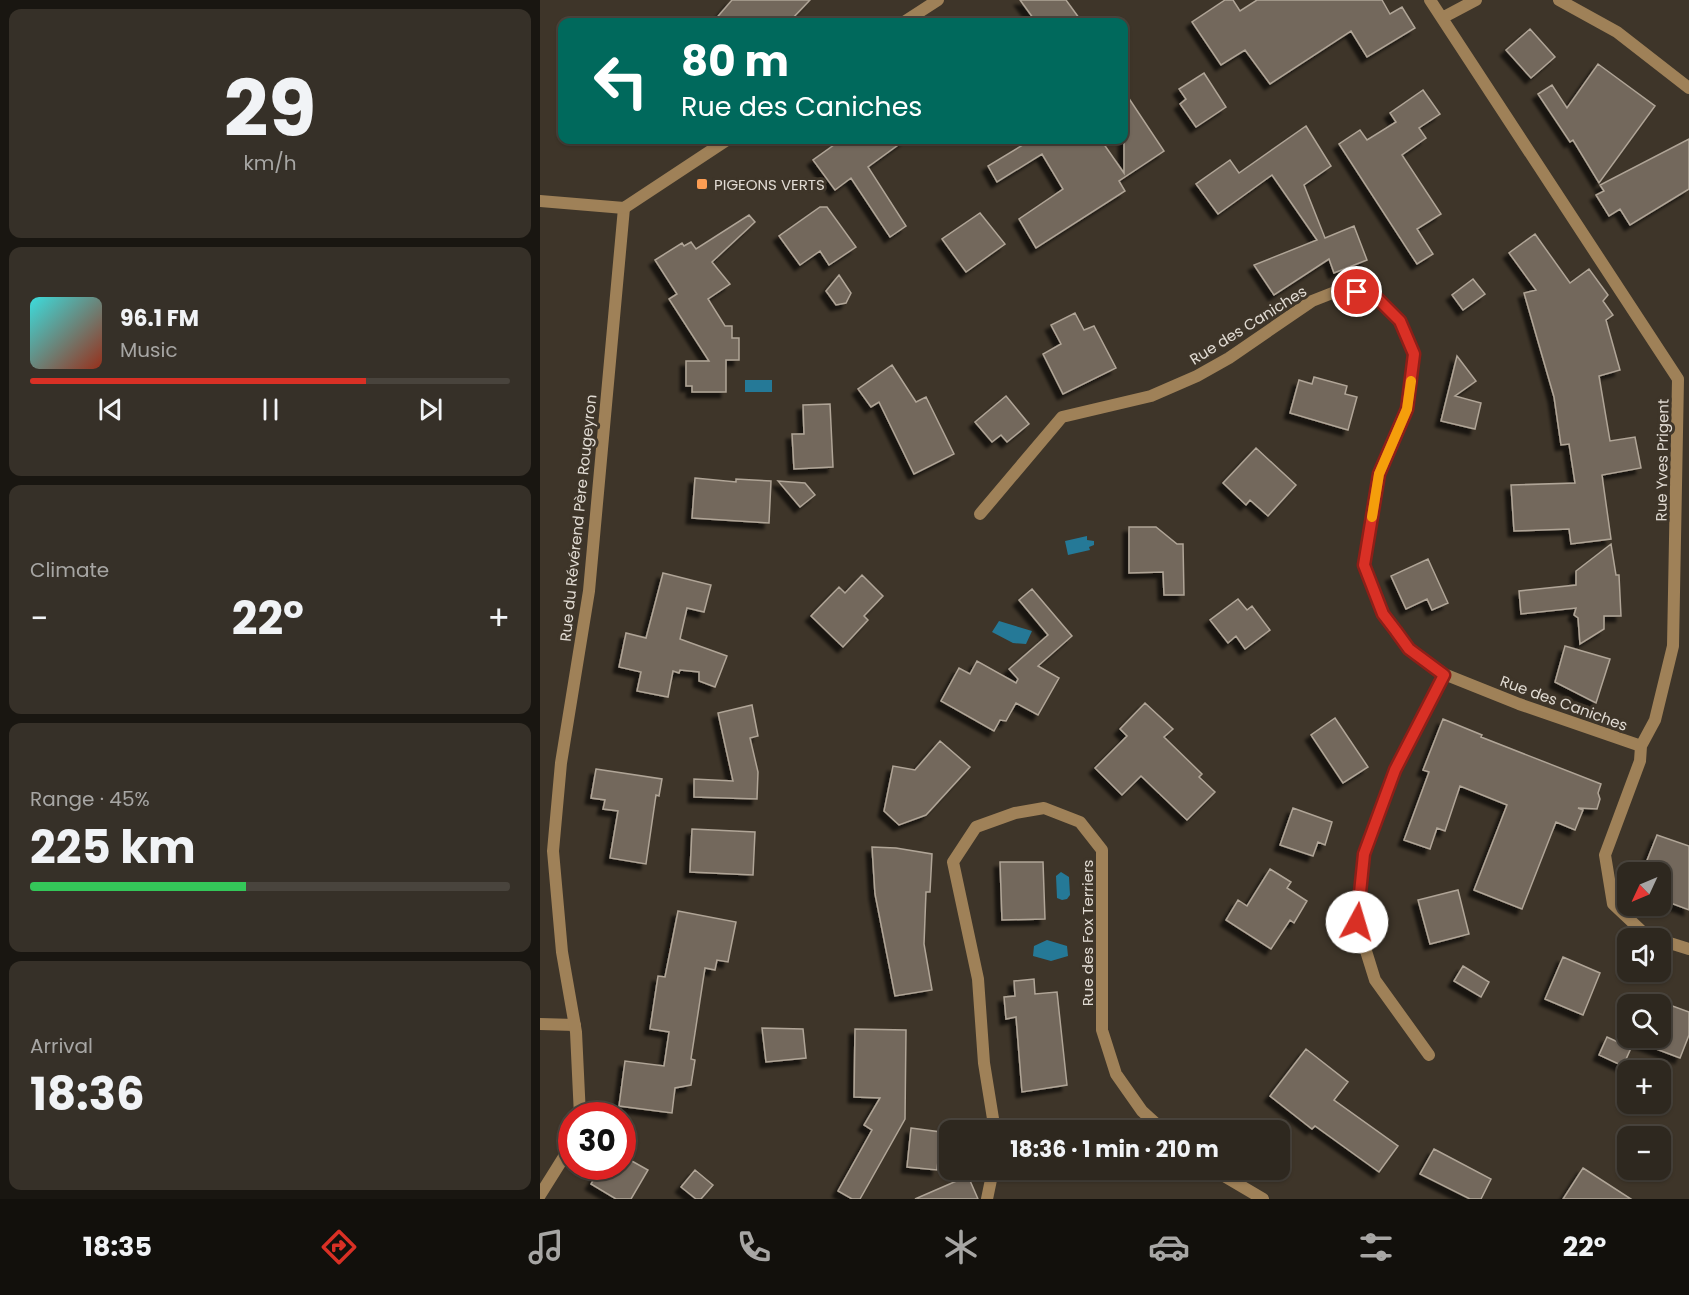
<!DOCTYPE html>
<meta charset="utf-8">
<style>
:root{--surface:#2e281f;--page:#363028;--text:#f1f3f6;--muted:#a7a6a4;--line:#49443d;--accent:#d93025}
body{margin:0;font-family:Poppins,sans-serif;background:var(--page);color:var(--text);height:100vh;display:flex;flex-direction:column;font-size:22px;white-space:nowrap}
*{box-sizing:border-box;margin:0}
p{font-size:20px;color:var(--muted)}
.icon{flex:none;width:33px;height:33px;fill:none;stroke:currentColor;stroke-width:2;stroke-linecap:round;stroke-linejoin:round}
.map{position:relative;flex:1;overflow:hidden}
.details{display:flex;flex-direction:column;gap:9px;padding:9px;background:#191611;width:540px}
.details>*{flex:none}
.top-card{position:absolute;left:18px;top:18px;width:570px;height:126px;border-radius:12px;box-shadow:0 2px 4px #0004,0 0 0 2px var(--line);background:#00695c;color:#fff;overflow:hidden}
.needle{width:39px;rotate:226deg}
.buttons{position:absolute;left:1077px;top:862px;display:grid;gap:12px}
.buttons a{display:grid;place-items:center;width:54px;height:54px;border-radius:12px;background:var(--surface);box-shadow:0 2px 4px #0004,0 0 0 2px var(--line);font-size:30px}
.speed{position:absolute;left:18px;top:1102px;display:flex;gap:12px;font-size:30px;font-weight:700;text-align:center}
.speed>*{display:grid;place-content:center;width:78px;height:78px;border-radius:50%;background:var(--surface);box-shadow:0 2px 4px #0004,0 0 0 2px var(--line);line-height:1}
.speed .limit{border:9px solid #d22;background:#fff;color:#111}
.pin{position:absolute;display:grid;place-items:center;width:51px;height:51px;color:#fff;margin:-26px;border:3px solid #fff;border-radius:50%;box-shadow:0 2px 6px #0007}
.me{position:absolute;width:66px;margin:-33px;rotate:6deg;stroke-linejoin:round;filter:drop-shadow(0 0 4px #0008)}
.turn{display:flex;align-items:center;gap:21px;height:126px;padding:0 24px;font-size:27px}
.turn .icon{width:78px;height:78px;stroke-width:2.5}
.turn b{display:block;font-size:42px;line-height:51px}
.big{font-size:45px;font-weight:700;line-height:1.1}
.details .widget{flex:1;display:flex;flex-direction:column;justify-content:center;gap:9px;min-width:0;padding:0 21px;border-radius:12px;background:var(--page)}
.details .dial{align-items:center;gap:0}
.dial b{font-size:78px;line-height:1}
.song{display:flex;align-items:center;gap:18px}
.cover{width:72px;height:72px;border-radius:9px;background:linear-gradient(135deg,hsl(180 70% 55%),hsl(10 70% 35%))}
.played{height:6px;border-radius:3px;background:linear-gradient(90deg,var(--accent) 70%,var(--line) 70%)}
.keys{display:flex;justify-content:space-around;direction:ltr}
.heat{display:flex;justify-content:space-between;align-items:center;font-size:33px;direction:ltr}
.charge{height:9px;border-radius:4px;background:linear-gradient(90deg,#34c759 45%,var(--line) 0)}
.trip{position:absolute;left:399px;top:1120px;width:351px;height:60px;border-radius:12px;background:var(--surface);box-shadow:0 2px 4px #0004,0 0 0 2px var(--line);font-weight:700;line-height:60px;text-align:center}
.tabs{display:flex;height:96px;justify-content:space-around;align-items:center;background:#12100c;color:var(--muted)}
.tabs .icon{width:42px;height:42px}
.tabs .active{color:var(--accent)}
.tabs b{font-size:27px;color:var(--text)}
main{display:flex;flex:1;min-height:0}
.map>svg:first-child{display:block}
.water{fill:#257997}
.building{fill:#73685c;stroke:#b0a597;stroke-width:1.5;filter:url(#shadow)}
.lines{fill:none;stroke-linecap:round;stroke-linejoin:round}
.service{stroke:#9f8158;stroke-width:12}
.minor{stroke:#9f8158;stroke-width:12}
.tertiary{stroke:#9f8158;stroke-width:12}
.route-casing{stroke:#8d1f18;stroke-width:15}
.route{stroke:#d93025;stroke-width:10}
.slow{stroke:#f59e0b;stroke-width:10}
.poi-dot{fill:#fc9d53;stroke:#3e3529;stroke-width:2}
.labels{text-anchor:middle;dominant-baseline:central;stroke-width:6;stroke-linejoin:round;paint-order:stroke}
.poi-label{font-size:15px;fill:#e1dbd3;stroke:#3e3529;text-anchor:start}
.street-label{font-size:15px;fill:#e1dbd3;stroke:#3e3529}
</style>
<main>
<section class="details">
<div class="widget dial"><b>29</b><p>km/h</p></div>
<div class="widget">
<div class="song"><i class="cover"></i><div><b>96.1 FM</b><p>Music</p></div></div>
<div class="played"></div>
<div class="keys"><svg class="icon" aria-label="previous" viewBox="0 0 24 24"><path d="M18 5L8 12l10 7zM5 5v14"/></svg><svg class="icon" aria-label="pause" viewBox="0 0 24 24"><path d="M8 5v14M16 5v14"/></svg><svg class="icon" aria-label="next" viewBox="0 0 24 24"><path d="M6 5l10 7-10 7zM19 5v14"/></svg></div>
</div>
<div class="widget"><p>Climate</p>
<div class="heat"><a>−</a><b class="big">22°</b><a>+</a></div>
</div>
<div class="widget"><p>Range · 45%</p><b class="big">225 km</b><div class="charge"></div></div>
<div class="widget"><p>Arrival</p><b class="big">18:36</b></div>
</section>
<div class="map">
<svg width="1149" height="1199" viewBox="0 0 1149 1199">
<defs>
<filter id="shadow"><feDropShadow dx="-5.5" dy="5.5" stdDeviation="1.5" flood-color="#0009"/></filter>
</defs>
<rect width="100%" height="100%" fill="#3e3529"/>
<!-- water -->
<path class="water" d="M205,380H232V392H205Z
M547,536V540L554,541V545L549,547L550,550L528,555L525,541Z
M459,621L492,631L486,644L473,643L452,632Z
M521,872L529,877L530,895L527,899L522,900L517,898L516,876Z
M507,940L527,946L528,956L511,961L493,956L494,946Z"/>
<!-- building -->
<path class="building" d="M192,0H270L249,22H173Z
M480,0H526L542,22H496Z
M685,0H693L700,11L717,0H842L850,14L862,7L875,28L827,57L811,31L730,84L705,50L681,65L652,22Z
M990,29L1015,57L991,78L966,50Z
M1058,64L1115,106L1059,183L1033,140L1030,142L998,94L1012,85L1027,108Z
M664,73L686,107L656,127L640,104L646,99L639,89Z
M883,90L900,114L879,128L886,138L862,155L901,214L877,229L893,254L877,264L799,144L820,130L827,140L856,122L850,113Z
M584,91L624,151L579,181L585,191L496,248L479,219L523,189L502,154L457,182L448,166L491,140H561L584,173Z
M766,126L791,166L764,185L785,238L814,226L827,260L794,273L789,259L734,295L714,265L777,240L732,175L678,214L656,184L690,160L699,173Z
M1149,139V189L1090,225L1080,209L1069,216L1056,195L1064,191L1060,185Z
M301,140H365L328,167L366,226L350,237L311,178L295,190L273,160Z
M280,207H287L316,247L289,265L280,251L260,265L239,236Z
M440,213L465,244L426,272L402,239Z
M209,215L215,222L172,262L190,284L168,299L185,326H192V338H199V360H186V392H152V386H146V361H169L129,299L137,294L115,260L142,243L144,246L151,242L156,249Z
M995,234L1030,283L1049,269L1068,295L1063,301L1073,315L1066,320L1080,370L1059,376L1070,441L1095,437L1101,468L1062,475L1071,539L1031,544L1029,529L974,531L971,485L1035,483L1029,444L1021,445L1014,397L984,293L996,290L969,253Z
M299,275L311,293L306,303L296,305L286,291Z
M933,279L945,294L923,310L912,295Z
M535,313L544,330L554,326L576,368L523,394L503,354L521,344L511,325Z
M917,356L936,381L915,396L941,403L935,429L901,421Z
M352,365L376,402L386,397L414,454L374,474L339,402L331,407L318,389Z
M774,377L807,386L805,394L817,397L808,430L750,413L759,380L772,384Z
M466,396L489,424L467,442L461,435L452,442L435,422Z
M290,404L293,467L254,469L252,434H264L263,405Z
M716,448L756,485L728,516L710,500L706,505L683,483Z
M155,478L196,482V479L231,481L229,523L152,518Z
M238,481L265,483L275,495L260,507Z
M589,527H616L637,544H643L644,595H624L623,572L589,573Z
M1071,544L1076,575H1079L1081,616H1064V629L1040,644L1038,618L1034,615L1036,608L981,614L979,591L1036,585V571Z
M888,559L908,603L892,610L887,599L866,609L851,576Z
M123,573L171,585L164,612L147,608L140,639L187,656L175,687L159,681V672L140,670L139,673L133,671L128,697L97,691L101,672L79,667L86,633L106,638Z
M322,575L343,596L324,616L328,620L303,647L271,616L299,587L305,593Z
M492,589L532,636L498,666L519,678L498,715L476,703L466,721L460,720L454,731L401,701L419,668L430,674L437,661L476,683L478,679L469,669L508,635L479,600Z
M698,599L707,610L712,606L730,630L705,649L696,636L688,643L670,620Z
M1025,646L1070,659L1056,703L1015,682Z
M605,703L633,729L624,737L662,774L659,777L675,792L647,820L601,776L582,795L555,768L587,736L580,729Z
M212,705L218,736L210,738L218,772L217,799L154,797V779L193,781L178,713Z
M795,718L828,767L803,783L771,735Z
M903,719L942,735L941,737L1061,784L1058,793L1060,799L1057,809L1038,808L1043,810L1035,830L1016,822L982,909L934,890L967,805L920,786L905,831L897,828L890,849L864,840L889,772L883,770Z
M400,741L430,767L386,815L359,825L344,811L353,766L375,770Z
M56,769L122,779L119,796L116,795L106,864L70,858L78,811L63,809L65,800L51,798Z
M753,808L792,822L785,845L778,842L773,856L740,845Z
M152,829L215,832L213,875L150,872Z
M1117,835L1149,846V910L1120,899V873H1102Z
M332,847L356,848L392,854L390,892H386L384,944L392,990L355,996L335,894Z
M460,862H503L505,919L462,920Z
M730,869L751,882L747,888L767,901L754,923L750,920L731,949L686,920L698,900L707,906Z
M918,890L929,934L890,944L878,900Z
M138,911L196,922L188,962L177,960L175,970L165,968L151,1059L155,1060L151,1085L135,1088L132,1113L79,1106L85,1061L124,1066L129,1032L110,1029L118,976L125,977Z
M1023,957L1060,973L1043,1015L1005,999Z
M923,966L949,982L941,997L914,981Z
M494,979L495,994L517,992L527,1085L482,1092L476,1017L466,1019L464,997L475,996L474,981Z
M1105,996L1149,1012V1035L1140,1058L1090,1039L1120,1038V1005H1102Z
M222,1028L263,1029L266,1058L226,1062Z
M315,1029L366,1030L365,1119L320,1199H312L298,1191L332,1130L324,1125L340,1098L314,1097Z
M1067,1037L1091,1048L1083,1066L1059,1055Z
M766,1049L808,1082L794,1100L858,1146L839,1172L775,1126L772,1129L730,1096Z
M371,1128L401,1132L397,1170L367,1167Z
M894,1149L951,1179L941,1199H930L880,1174Z
M90,1160L108,1170L91,1199H76L51,1184L61,1167H86Z
M1043,1168L1091,1199H1023Z
M155,1170L173,1185L161,1199H156L141,1187Z
M428,1176L438,1199H375Z"/>
<g class="lines">
<!-- service -->
<path class="service" d="M0,1024L35,1025"/>
<!-- minor -->
<path class="minor" d="M890,0L1138,379L1133,646L1115,720L1101,746L1100,761L1065,855L1073,904L1107,936L1118,939
M1019,0L1077,32L1149,88
M902,18L936,0
M440,514L522,417L611,396L657,376L689,358L772,301L800,290L834,295L860,321L874,354L867,409L839,474L824,565L843,614L869,649L904,674L979,704L1101,746
M1120,940L1149,949
M889,1055L835,980L817,922L824,854L855,770L904,674
M40,1116L36,1032L22,952L13,851L21,763L49,591L84,208
M455,1131L444,1063L438,979L413,862L436,827L475,813L504,808L540,822L562,850V1030L576,1074L602,1111L624,1131
M674,1170L723,1199
M0,1195L32,1144
M447,1199L453,1170"/>
<!-- tertiary -->
<path class="tertiary" d="M364,22L398,0
M0,201L84,208L187,140"/>
</g>
<g class="lines">
<!-- route casing -->
<g class="route-casing">
<path id="route" d="M817,922L824,854L855,770L904,675L869,649L856,631L843,614L824,565L839,474L867,409L874,354L860,321L834,295L817,292"/>
</g>
<!-- route -->
<use href="#route" class="route"/>
<!-- slow -->
<path class="slow" d="M832,517L839,474L867,409L871,381"/>
</g>
<!-- markers -->
<rect class="poi-dot" x="156" y="178" width="12" height="12" rx="3"/>
<g class="labels">
<!-- poi labels -->
<g class="poi-label">
<text x="174" y="184">PIGEONS VERTS</text>
</g>
<!-- street labels -->
<g class="street-label">
<text transform="translate(708 325) rotate(-32)">Rue des Caniches</text>
<text transform="translate(1122 460) rotate(-89)">Rue Yves Prigent</text>
<text transform="translate(38 518) rotate(-84)">Rue du Révérend Père Rougeyron</text>
<text transform="translate(1024 703) rotate(20)">Rue des Caniches</text>
<text transform="translate(547 933) rotate(-90)">Rue des Fox Terriers</text>
</g>
</g>
</svg>
<div class="buttons">
<a><svg class="needle" viewBox="-14 -14 28 28"><path d="M0-13l5 13h-10z" fill="#e53935"/><path d="M0 13l5-13h-10z" fill="#a7a6a4"/></svg></a>
<a><svg class="icon" aria-label="sound" viewBox="0 0 24 24"><path d="M4 9h4l5-4v14l-5-4H4zM17 9q2 3 0 6"/></svg></a>
<a><svg class="icon" aria-label="search" viewBox="0 0 24 24"><circle cx="10" cy="10" r="6"/><path d="M15 15l6 6"/></svg></a>
<a>+</a>
<a>−</a>
</div>
<div class="speed"><div class="limit">30</div></div>
<div class="pin" style="left:817px;top:292px;background:#d93025"><svg class="icon" aria-label="arrive" viewBox="0 0 24 24"><path d="M6 21V4h12l-3 4 3 4H6"/></svg></div>
<svg class="me" style="left:817px;top:922px" viewBox="-20 -20 40 40"><circle r="19" fill="#fff"/><path d="M0-13L10 11 0 6-10 11z" fill="#d93025"/></svg>
<div class="trip">18:36 · 1 min · 210 m</div>
<div class="top-card">
<div class="turn"><svg class="icon" aria-label="left" viewBox="0 0 24 24"><path d="M17 20v-9H6M10 6l-5 5 5 5"/></svg><div><b>80 m</b>Rue des Caniches</div></div>
</div>
</div>
</main>
<nav class="tabs">
<b>18:35</b>
<svg class="icon active" aria-label="directions" viewBox="0 0 24 24"><path d="M12 3l9 9-9 9-9-9zM9 14v-3h6M13 9l2 2-2 2"/></svg>
<svg class="icon" aria-label="music" viewBox="0 0 24 24"><path d="M9 18V5l10-2v13"/><circle cx="6" cy="18" r="3"/><circle cx="16" cy="16" r="3"/></svg>
<svg class="icon" aria-label="phone" viewBox="0 0 24 24"><path d="M5 4h4l2 5-3 2q2 4 5 5l2-3 5 2v4C11 20 4 13 5 4z"/></svg>
<svg class="icon" aria-label="climate" viewBox="0 0 24 24"><path d="M12 3v18M4 7l16 10M4 17L20 7"/></svg>
<svg class="icon" aria-label="car" viewBox="0 0 24 24"><path d="M5 17H2v-5l4-1 3-4h7l3 4 3 1v5h-3M9 17h6M6 11h13"/><circle cx="7" cy="17" r="2"/><circle cx="17" cy="17" r="2"/></svg>
<svg class="icon" aria-label="filters" viewBox="0 0 24 24"><path d="M4 7h16M4 17h16"/><circle cx="9" cy="7" r="2"/><circle cx="15" cy="17" r="2"/></svg>
<b>22°</b>
</nav>
